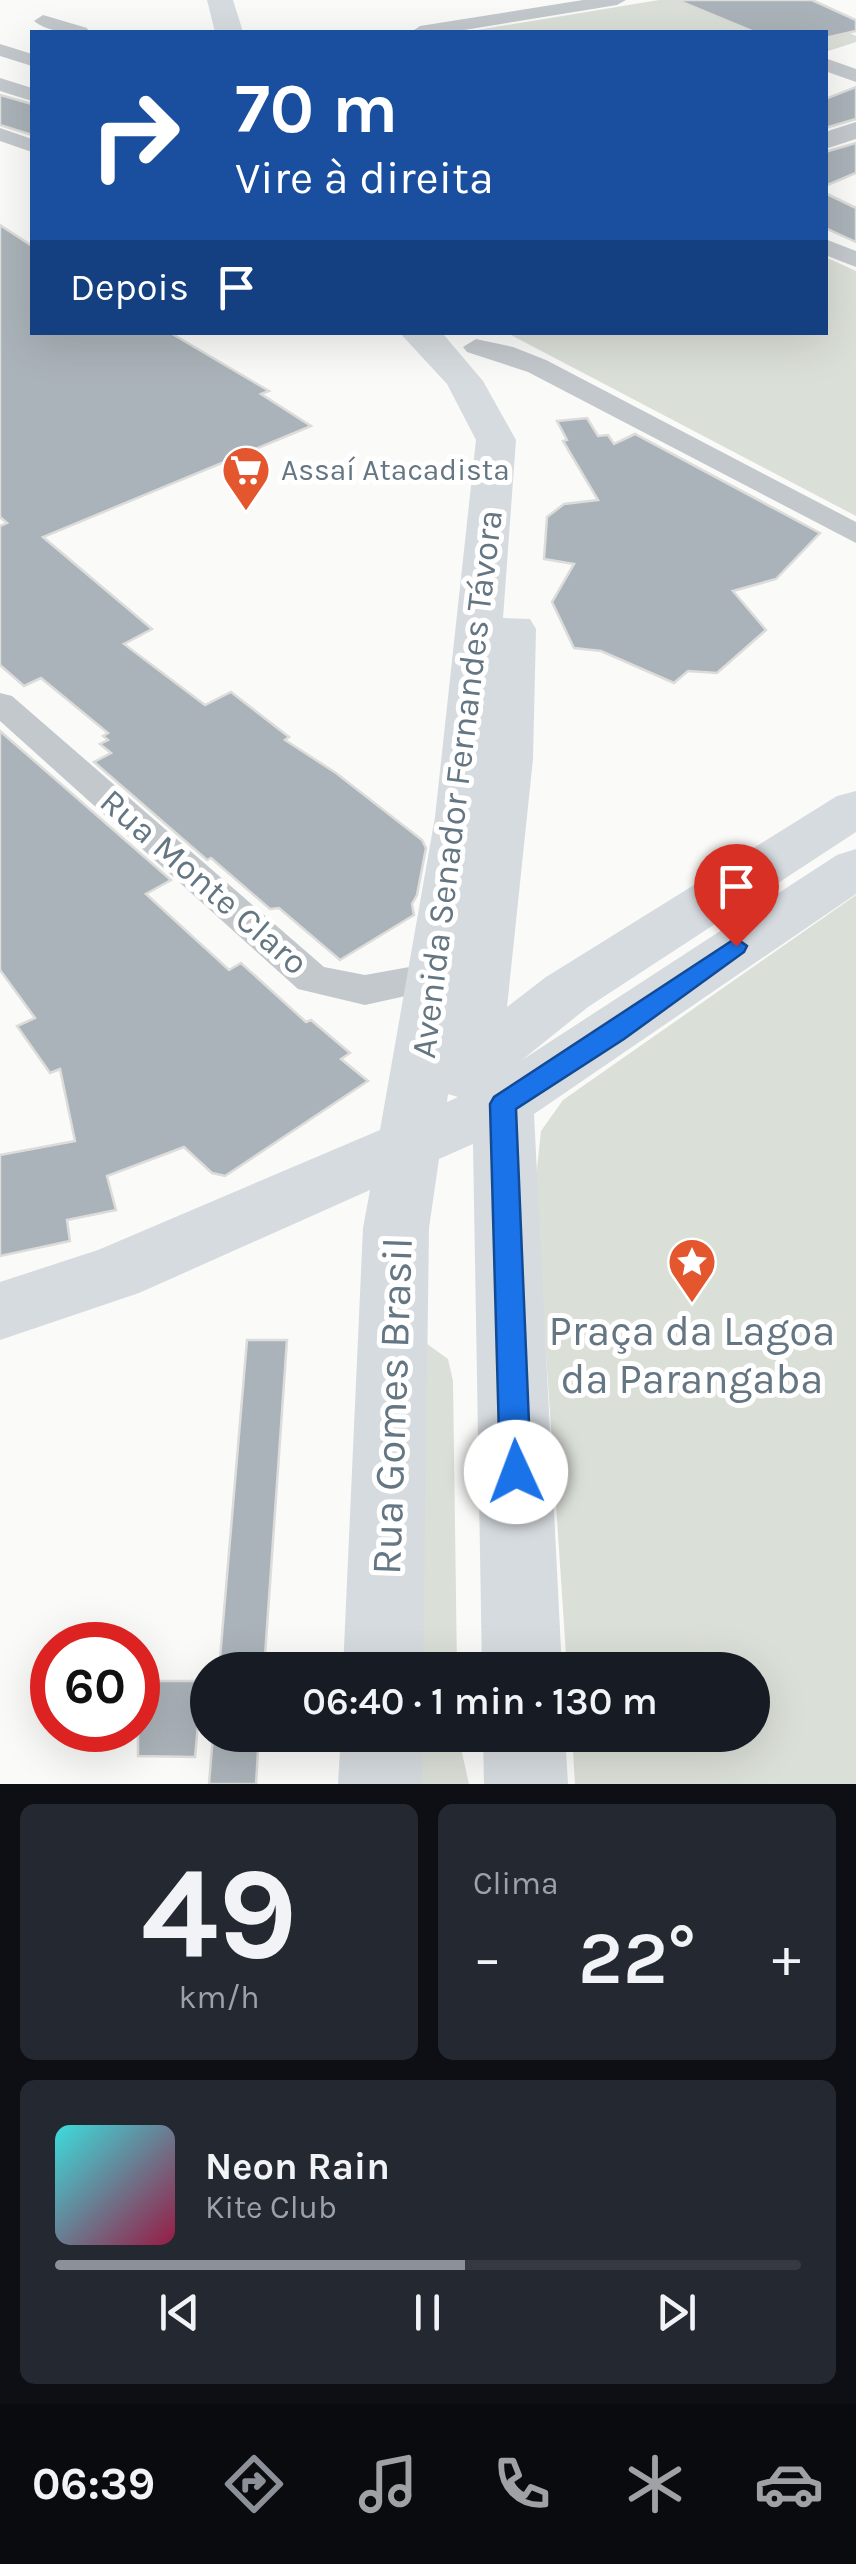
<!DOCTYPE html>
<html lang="pt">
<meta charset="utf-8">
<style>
:root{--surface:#171b24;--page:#242831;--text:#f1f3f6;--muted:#9ea1a6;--line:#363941;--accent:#8c9099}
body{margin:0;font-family:Karla,sans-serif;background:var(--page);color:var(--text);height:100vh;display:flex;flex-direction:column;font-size:38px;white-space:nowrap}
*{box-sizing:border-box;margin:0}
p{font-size:32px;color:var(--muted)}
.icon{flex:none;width:55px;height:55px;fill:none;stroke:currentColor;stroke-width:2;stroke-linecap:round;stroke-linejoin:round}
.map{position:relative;height:1784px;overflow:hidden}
.panel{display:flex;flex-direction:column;gap:20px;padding:20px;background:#0d0f14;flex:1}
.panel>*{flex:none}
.guide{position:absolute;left:30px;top:30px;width:798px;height:305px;border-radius:0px;box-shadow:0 10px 40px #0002;background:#1a4fa0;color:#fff;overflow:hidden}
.speed{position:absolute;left:30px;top:1622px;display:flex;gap:20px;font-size:50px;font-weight:700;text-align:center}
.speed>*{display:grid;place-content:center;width:130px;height:130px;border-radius:50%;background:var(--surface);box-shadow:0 10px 40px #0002;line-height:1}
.speed .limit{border:15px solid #d22;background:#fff;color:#111}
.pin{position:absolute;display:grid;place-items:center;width:85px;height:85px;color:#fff;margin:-102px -42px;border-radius:50% 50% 50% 0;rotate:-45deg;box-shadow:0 0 10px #0007}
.pin .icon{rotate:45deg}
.me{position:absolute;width:110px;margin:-55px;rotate:358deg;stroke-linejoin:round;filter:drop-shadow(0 0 8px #0008)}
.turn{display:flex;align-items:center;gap:35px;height:210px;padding:0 40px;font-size:45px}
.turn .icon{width:130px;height:130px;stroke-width:2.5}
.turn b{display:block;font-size:70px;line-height:85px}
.then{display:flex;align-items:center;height:95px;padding:0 40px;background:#0003;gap:20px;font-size:38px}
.big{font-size:75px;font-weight:600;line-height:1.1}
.panel .widget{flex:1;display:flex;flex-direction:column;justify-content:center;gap:15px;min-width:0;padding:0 35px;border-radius:15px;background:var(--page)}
.panel .dial{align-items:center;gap:0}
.dial b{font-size:130px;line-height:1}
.song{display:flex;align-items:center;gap:30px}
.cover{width:120px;height:120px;border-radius:15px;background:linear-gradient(135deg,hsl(180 70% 55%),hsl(340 70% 35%))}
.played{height:10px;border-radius:5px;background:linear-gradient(90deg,var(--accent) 55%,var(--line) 55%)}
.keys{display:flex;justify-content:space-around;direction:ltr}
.heat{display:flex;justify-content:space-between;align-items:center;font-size:55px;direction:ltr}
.panel .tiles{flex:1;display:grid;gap:20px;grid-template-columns:1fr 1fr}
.widget:last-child{grid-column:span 2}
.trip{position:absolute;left:190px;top:1652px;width:580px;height:100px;border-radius:50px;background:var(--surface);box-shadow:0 10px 40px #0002;font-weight:600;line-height:100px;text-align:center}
.tab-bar{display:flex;height:160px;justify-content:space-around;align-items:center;background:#090b0e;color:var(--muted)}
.tab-bar .icon{width:70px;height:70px}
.tab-bar .active{color:var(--accent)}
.tab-bar b{font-size:45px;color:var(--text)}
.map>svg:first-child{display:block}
.green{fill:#dadfd7}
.building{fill:#aab3b9;stroke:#dcdcda;stroke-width:2.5}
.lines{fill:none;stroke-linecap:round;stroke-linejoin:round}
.minor{fill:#c3c8cc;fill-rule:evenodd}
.tertiary{fill:#c3c8cc;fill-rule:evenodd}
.primary{fill:#d6dbdf;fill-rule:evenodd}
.route{fill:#1a73e8;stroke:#114b97;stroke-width:2.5}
.labels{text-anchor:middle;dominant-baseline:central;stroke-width:10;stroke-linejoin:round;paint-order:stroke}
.far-poi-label{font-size:30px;fill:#657683;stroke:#fff;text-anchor:start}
.street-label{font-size:35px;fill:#657683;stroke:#fff}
.near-poi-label{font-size:42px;fill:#657683;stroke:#fff}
.near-street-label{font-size:42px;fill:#657683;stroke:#fff}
</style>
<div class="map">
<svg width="856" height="1784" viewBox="0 0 856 1784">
<rect width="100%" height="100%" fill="#fafaf8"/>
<!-- green -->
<path class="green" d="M659,0H778L856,36V42L825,52V32H465Z
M825,257L856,271V516L507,333L825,332Z
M856,895V1784H575L572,1735H752V1670H567L535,1187L541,1131L563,1100Z
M416,1336L448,1359L453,1381L457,1670H413Z
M413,1735H458L469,1784H412Z"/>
<!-- building -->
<path class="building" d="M677,0H812L856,20V31L825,38V32H754Z
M856,87V119L825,128V99Z
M0,95L32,104V135L0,125Z
M856,143V173L825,186V152Z
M825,193L856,208V242L825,228Z
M0,225L32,246V332H169L269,391L261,394L311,426L43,537L152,629L124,644L205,705L231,692L289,737L285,740L336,773L422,840L426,848L417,895L412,904L414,915L340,960L279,908L270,909L211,858L207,860L94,762L111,753L100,744L108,740L103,736L108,733L41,678L24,686L0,665V526L7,523L0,517Z
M587,418L598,436L608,435L614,444L635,434L820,533L776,579L733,591L766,630L717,673L688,671L674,683L601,651L574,648L552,602L574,564L544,559L547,517L564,504L598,500L563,441L567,440L557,421Z
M0,731L171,880L146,894L229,970L241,963L306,1022L311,1020L350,1053L341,1059L368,1081L225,1176L212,1173L184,1147L107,1176L116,1210L67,1220L70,1241L0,1256V1155L75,1141L60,1069L50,1073L17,1026L35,1018L0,970Z
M247,1340H287L264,1670H219Z
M138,1681H202L195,1757L138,1756Z
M213,1735H259L256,1784H209Z"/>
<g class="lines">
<!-- minor -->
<path class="minor" d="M583,0H626L617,5L452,32H411L420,26Z
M43,15L87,28L89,32C71,33 49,33 34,21Z
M0,44L32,54V66L0,56Z
M825,58L856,69V82L825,71Z
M0,78L32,88V101L0,91Z
M0,128L32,139V152L0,141Z
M825,239L856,251V267L825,255Z
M476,339L513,347L546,360L856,522V543L528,372L467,352L463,347Z
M0,693L12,696L324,967L365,975L437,962L451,966L457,976L451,986L365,1005L298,989L0,721Z"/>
<!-- tertiary -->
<path class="tertiary" d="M856,122V139L825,149V132Z"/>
<!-- primary -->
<path class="primary" d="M207,0H233L243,32H215Z
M399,332L444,335L483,381L516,440L503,618L530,619L536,629L533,759L507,1007L546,977L837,796L856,791V832L588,1007L522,1060L837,855L856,849V894L534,1114L562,1670H482L473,1144L439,1159L429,1228L423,1670H343L363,1228L370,1190L139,1293L0,1340V1282L98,1250L380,1130L435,817L476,440L447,384ZM448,1094L458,1097L447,1102Z
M341,1735H423L422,1784H338Z
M483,1735H565L568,1784H484Z"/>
</g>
<!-- route -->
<path class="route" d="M736,938L747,946L744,952L624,1039L516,1109L531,1472L526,1482L516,1486L505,1482L500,1472L490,1104L494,1097Z"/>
<!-- icons -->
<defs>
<g id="supermarket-pin" transform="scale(2.5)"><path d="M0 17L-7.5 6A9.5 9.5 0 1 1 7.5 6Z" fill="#e4572e" stroke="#fff"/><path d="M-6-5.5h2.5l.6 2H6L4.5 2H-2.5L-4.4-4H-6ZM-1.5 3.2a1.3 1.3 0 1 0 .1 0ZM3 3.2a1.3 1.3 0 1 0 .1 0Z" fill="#fff"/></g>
<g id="sight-pin" transform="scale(2.5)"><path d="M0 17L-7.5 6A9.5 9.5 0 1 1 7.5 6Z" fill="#e4572e" stroke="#fff"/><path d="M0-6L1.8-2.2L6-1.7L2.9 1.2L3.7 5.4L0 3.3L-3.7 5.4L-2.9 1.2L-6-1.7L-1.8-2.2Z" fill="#fff"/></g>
</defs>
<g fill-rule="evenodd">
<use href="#supermarket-pin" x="246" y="470"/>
<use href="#sight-pin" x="692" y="1262"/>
</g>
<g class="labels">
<!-- far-poi labels -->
<g class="far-poi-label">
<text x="281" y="470">Assaí Atacadista</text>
</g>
<!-- street labels -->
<g class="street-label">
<text transform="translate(457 784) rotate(-83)">Avenida Senador Fernandes Távora</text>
<text transform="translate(204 882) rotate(41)">Rua Monte Claro</text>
</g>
<!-- near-poi labels -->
<g class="near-poi-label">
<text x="692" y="1331">Praça da Lagoa<tspan x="692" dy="48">da Parangaba</tspan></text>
</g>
<!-- near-street labels -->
<g class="near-street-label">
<text transform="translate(392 1406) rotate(-88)">Rua Gomes Brasil</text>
</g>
</g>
</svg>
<div class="speed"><div class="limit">60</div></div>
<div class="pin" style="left:736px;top:946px;background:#d93025"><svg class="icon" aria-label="arrive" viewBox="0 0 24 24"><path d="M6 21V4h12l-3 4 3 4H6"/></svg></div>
<svg class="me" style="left:516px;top:1472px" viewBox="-20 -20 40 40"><circle r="19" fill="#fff"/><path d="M0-13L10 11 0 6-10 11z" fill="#1a73e8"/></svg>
<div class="trip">06:40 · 1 min · 130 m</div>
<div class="guide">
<div class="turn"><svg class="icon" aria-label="right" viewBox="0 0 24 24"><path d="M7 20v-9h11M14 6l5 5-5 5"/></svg><div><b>70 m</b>Vire à direita</div></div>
<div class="then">Depois<svg class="icon" aria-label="arrive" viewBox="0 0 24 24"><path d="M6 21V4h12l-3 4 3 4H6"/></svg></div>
</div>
</div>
<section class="panel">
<div class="tiles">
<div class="widget dial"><b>49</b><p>km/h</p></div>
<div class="widget"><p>Clima</p>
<div class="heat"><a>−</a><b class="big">22°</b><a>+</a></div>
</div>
<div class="widget">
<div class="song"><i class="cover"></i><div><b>Neon Rain</b><p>Kite Club</p></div></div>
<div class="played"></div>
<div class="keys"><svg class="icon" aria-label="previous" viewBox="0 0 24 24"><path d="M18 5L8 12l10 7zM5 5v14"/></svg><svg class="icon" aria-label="pause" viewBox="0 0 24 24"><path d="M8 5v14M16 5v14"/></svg><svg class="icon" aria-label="next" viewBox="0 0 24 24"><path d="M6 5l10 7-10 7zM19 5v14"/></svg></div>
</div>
</div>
</section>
<nav class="tab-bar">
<b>06:39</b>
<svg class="icon active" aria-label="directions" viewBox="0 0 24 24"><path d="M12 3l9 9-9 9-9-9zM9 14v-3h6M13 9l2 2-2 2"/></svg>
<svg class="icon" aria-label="music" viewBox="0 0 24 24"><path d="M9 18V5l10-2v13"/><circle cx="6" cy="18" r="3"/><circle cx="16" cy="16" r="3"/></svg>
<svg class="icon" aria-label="phone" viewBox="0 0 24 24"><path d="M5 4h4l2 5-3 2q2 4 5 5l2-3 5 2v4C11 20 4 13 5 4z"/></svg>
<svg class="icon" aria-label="climate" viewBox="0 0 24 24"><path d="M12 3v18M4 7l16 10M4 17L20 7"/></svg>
<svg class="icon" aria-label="car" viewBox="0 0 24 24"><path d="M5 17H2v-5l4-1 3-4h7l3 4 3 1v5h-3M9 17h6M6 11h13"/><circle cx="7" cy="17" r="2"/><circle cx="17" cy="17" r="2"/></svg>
</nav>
